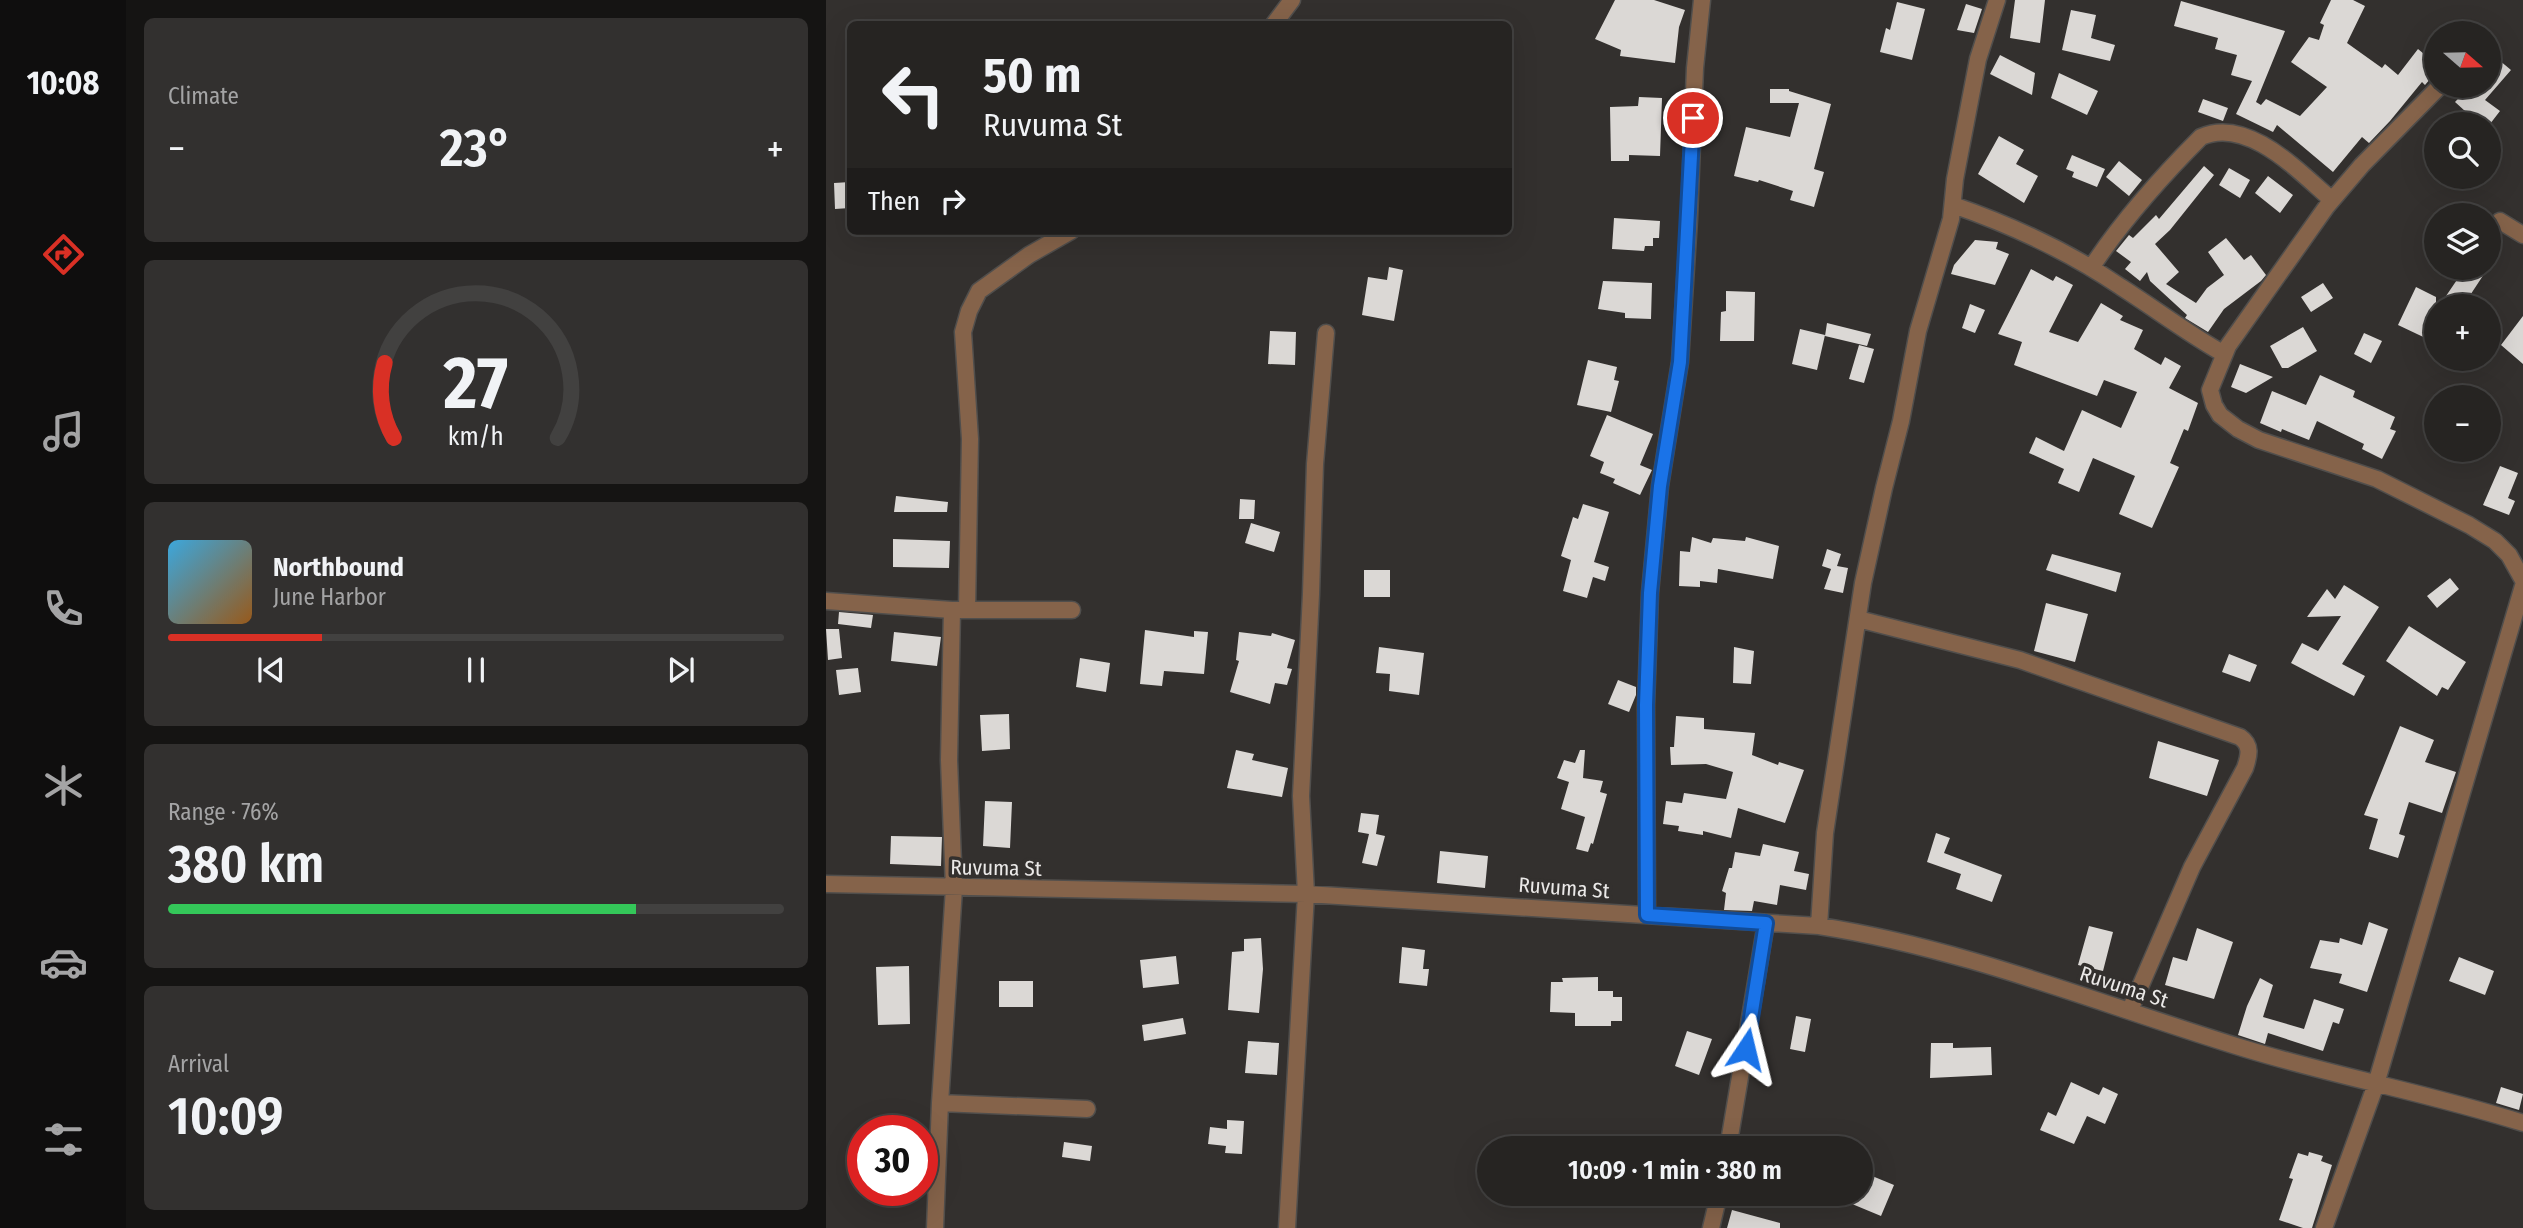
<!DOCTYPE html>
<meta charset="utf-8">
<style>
:root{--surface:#262422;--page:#32302f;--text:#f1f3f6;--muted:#a4a4a5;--line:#424140;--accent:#d93025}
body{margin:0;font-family:"Fira Sans Condensed",sans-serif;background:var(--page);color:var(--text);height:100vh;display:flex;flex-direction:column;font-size:26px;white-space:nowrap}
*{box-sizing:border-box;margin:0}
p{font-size:23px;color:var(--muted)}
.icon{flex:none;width:38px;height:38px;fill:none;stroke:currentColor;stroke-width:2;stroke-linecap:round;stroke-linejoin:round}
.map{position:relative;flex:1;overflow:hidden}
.side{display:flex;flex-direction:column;gap:18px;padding:18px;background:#151413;width:700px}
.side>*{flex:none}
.banner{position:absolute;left:21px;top:21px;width:665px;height:214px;border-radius:10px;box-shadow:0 7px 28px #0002,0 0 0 2px var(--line);background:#262422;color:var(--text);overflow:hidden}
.needle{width:46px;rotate:110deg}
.controls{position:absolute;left:1598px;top:21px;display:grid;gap:14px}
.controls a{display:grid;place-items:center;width:77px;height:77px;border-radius:50%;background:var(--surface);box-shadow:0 7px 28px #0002,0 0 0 2px var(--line);font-size:35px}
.speed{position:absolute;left:21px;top:1115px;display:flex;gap:14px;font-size:35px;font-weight:700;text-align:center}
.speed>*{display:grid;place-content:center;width:91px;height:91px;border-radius:50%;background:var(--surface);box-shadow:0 7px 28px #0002,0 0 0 2px var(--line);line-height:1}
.speed .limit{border:10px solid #d22;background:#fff;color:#111}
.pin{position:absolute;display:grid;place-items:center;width:60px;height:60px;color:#fff;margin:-30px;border:4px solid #fff;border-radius:50%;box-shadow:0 2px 7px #0007}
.me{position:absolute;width:77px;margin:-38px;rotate:10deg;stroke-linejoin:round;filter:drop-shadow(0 0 5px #0008)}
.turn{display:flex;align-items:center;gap:24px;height:147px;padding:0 21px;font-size:32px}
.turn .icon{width:91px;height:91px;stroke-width:2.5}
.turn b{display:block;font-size:49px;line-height:60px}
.then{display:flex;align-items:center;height:66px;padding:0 21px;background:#0003;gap:14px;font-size:26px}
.big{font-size:52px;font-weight:600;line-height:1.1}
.side .tile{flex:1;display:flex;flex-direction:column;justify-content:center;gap:10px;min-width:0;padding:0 24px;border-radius:10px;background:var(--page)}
.side .dial{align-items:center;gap:0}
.dial svg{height:182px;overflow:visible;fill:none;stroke:var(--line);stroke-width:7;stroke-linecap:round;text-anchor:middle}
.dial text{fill:var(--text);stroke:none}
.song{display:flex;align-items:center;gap:21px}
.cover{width:84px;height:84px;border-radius:10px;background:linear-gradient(135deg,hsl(200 70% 55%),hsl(30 70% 35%))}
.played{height:7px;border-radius:4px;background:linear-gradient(90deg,var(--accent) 25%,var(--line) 25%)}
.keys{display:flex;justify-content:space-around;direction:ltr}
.heat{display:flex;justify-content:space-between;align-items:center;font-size:38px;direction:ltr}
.charge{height:10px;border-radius:5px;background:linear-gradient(90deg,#34c759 76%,var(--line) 0)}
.trip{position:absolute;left:651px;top:1136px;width:396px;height:70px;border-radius:35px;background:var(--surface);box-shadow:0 7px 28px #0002,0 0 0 2px var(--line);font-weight:600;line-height:70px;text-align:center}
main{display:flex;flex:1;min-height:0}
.tabs{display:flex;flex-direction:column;width:126px;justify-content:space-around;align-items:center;background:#0f0e0e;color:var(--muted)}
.tabs .icon{width:49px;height:49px}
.tabs .current{color:var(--accent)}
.tabs b{font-size:32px;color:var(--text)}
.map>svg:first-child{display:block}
.building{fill:#dbd8d5}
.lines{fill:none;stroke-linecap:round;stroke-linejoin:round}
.street-casing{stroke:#504e4c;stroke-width:19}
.street{stroke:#85634a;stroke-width:16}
.route-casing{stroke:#114b97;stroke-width:18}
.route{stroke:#1a73e8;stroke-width:12}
.labels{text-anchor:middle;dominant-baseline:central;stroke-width:7;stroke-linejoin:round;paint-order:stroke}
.street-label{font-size:21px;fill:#ebe9e8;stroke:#33302e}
</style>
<main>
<nav class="tabs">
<b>10:08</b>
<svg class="icon current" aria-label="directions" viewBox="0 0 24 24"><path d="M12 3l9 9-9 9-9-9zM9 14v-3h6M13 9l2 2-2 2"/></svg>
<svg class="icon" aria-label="music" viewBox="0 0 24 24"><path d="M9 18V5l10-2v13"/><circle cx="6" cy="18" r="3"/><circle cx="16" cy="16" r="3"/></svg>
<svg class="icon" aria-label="phone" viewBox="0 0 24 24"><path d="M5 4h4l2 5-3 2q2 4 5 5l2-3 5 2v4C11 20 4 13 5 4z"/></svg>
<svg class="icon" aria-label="climate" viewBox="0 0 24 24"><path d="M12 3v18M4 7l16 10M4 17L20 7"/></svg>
<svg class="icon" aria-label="car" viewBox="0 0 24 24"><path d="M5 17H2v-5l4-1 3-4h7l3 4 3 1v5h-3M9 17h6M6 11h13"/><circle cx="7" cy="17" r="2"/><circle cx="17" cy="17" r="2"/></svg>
<svg class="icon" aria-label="filters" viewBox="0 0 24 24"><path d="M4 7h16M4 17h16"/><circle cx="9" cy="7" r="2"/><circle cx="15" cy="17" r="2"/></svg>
</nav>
<section class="side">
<div class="tile"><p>Climate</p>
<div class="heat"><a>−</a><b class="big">23°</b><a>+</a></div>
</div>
<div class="tile dial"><svg viewBox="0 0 100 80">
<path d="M14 69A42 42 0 1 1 86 69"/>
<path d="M14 69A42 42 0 0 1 10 36" stroke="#d93025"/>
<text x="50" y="56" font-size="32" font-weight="700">27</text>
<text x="50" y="72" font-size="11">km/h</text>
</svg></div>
<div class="tile">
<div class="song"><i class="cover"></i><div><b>Northbound</b><p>June Harbor</p></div></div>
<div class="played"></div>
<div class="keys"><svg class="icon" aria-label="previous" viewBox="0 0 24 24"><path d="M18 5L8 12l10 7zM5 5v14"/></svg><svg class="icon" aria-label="pause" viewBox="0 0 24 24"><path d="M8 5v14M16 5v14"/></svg><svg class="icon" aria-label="next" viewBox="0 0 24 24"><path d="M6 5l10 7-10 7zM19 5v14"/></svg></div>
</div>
<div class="tile"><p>Range · 76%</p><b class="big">380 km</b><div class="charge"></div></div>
<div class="tile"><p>Arrival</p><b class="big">10:09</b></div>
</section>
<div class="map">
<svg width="1697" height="1228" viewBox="0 0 1697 1228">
<rect width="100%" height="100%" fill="#33302e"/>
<!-- building -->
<path class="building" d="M789,0H828L859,10L853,27L849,63L794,56L795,50L769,39Z
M1189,0H1219L1214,43L1184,38Z
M1505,0H1527L1539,6L1521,43L1556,68L1559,64L1572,75L1592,49L1610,64V72L1599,85L1596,82L1564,121L1543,143L1536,137L1507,172L1451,125L1447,132L1410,114L1426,81L1405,75L1411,55L1389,49L1392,38L1348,26L1355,1L1459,31L1430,102L1435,105L1440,99L1474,116L1501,87L1465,62L1483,37L1493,40L1498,25L1494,23Z
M1071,2L1099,9L1086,60L1054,52L1060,28L1064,30Z
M1140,4L1156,9L1148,33L1131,30Z
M1245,10L1270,15L1265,38L1289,45L1284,61L1236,50Z
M1174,55L1209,73L1206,95L1164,74Z
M1673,60L1685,70L1659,100L1674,111L1664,124H1641L1634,119L1639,111L1629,102L1644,86H1662V72Z
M1233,73L1272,91L1261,115L1225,98Z
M944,89H963V91L1005,104L988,169L998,172L988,207L964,200L967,191L933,180L932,182L908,176L920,127L964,137L973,103H944Z
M813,97L836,98L834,156L803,155V161H785L784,107L812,106Z
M1377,99L1402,108L1397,121L1372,112Z
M1173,136L1198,150L1190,164L1212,176L1198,203L1152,174Z
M1246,155L1279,169L1271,187L1246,177L1248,172L1240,169Z
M1293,161L1316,180L1303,196L1280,177Z
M1378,166L1388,175L1344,230L1329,244L1353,272L1340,284L1370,303L1381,288L1398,275L1382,252L1400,238L1418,260L1425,255L1440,275L1435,281L1398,309L1382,332L1359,318L1361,315L1324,281L1321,272L1314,281L1299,269L1305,262L1290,251L1303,235L1307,238L1330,215L1333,219Z
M1403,168L1424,180L1414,198L1393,185Z
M1442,176L1467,195L1454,213L1429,193Z
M24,182V208L9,209L8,183Z
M788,218L834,221L833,238H827V246H819L818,251L786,249Z
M1149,240L1172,242L1170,249L1183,254L1169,285L1125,274L1128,265Z
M563,267L577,270L568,321L536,315L542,277L561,280Z
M1639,268H1662L1637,306H1631L1620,296Z
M1205,269L1227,281L1230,276L1247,285L1223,332L1252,342L1275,303L1297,316L1294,320L1317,330L1308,349L1335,365L1339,357L1355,366L1343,388L1372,403L1362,431L1358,429L1344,463L1353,467L1326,528L1293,514L1309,476L1267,458L1253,492L1232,483L1238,469L1203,453L1210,437L1238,451L1256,410L1295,428L1311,392L1278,380L1271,396L1188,365L1196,342L1172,334Z
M777,281L826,283L825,319L799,318V313L772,309Z
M1497,283L1507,298L1485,312L1475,297Z
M1590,287L1610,297V343L1572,325Z
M900,291L929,292L928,341H894L895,312L900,311Z
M1144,304L1159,310L1149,333L1136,328Z
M1697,316V364L1675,345Z
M1001,323L1045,334L1041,346L999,336Z
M1477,327L1491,351L1462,368H1456L1444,346Z
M974,329L999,335L991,370L966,364Z
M444,331L470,332L469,365L442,364Z
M1538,333L1556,341L1545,363L1528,354Z
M1033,345L1048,349L1038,383L1023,379Z
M762,360L791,367L788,380L793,381L785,412L751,405Z
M1414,364L1447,377L1420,393L1405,387Z
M1494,375L1529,391L1527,397L1569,417L1564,429L1570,431L1556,459L1536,449L1538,444L1491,421L1483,440L1456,429L1455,432L1434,423L1446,391L1480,405Z
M781,415L827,434L814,465L826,470L814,495L787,483L789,479L774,473L778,462L764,456Z
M1674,466L1692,473L1682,498L1689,501L1683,515L1657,505Z
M70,496L122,502L121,512H68Z
M414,499L429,500L428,519H413Z
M757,504L783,512L768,562L783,567L779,581L767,577L761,598L737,591L745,560L735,556L747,517L752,519Z
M425,523L454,532L448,552L419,543Z
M866,537L885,543L887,538L919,541L920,537L953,546L947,579L892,569L891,583L874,581V587L853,586L854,551L864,552Z
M67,539L124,541L123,568L67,567Z
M1001,549L1015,554L1011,566L1022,568L1017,593L998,589L1005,569L996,566Z
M1226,554L1295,573L1290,592L1220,570Z
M538,570H564V597H538Z
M1624,578L1633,589L1611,608L1601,596Z
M1518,585L1553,607L1516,664L1539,676L1528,696L1465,663L1476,643L1492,651L1515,616L1481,617L1501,589L1509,599Z
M1220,603L1262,614L1249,662L1208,651Z
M13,612L47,615L45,628L12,624Z
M1583,626L1640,662L1622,690L1616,687L1611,696L1560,661Z
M0,629H13L16,658L2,660Z
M319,630L368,637V631L382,632L378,674L338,671L336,686L314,684Z
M68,632L115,637L111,666L65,661Z
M413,632L445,636L446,633L469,640L461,668L466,669L461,685L449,683L444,704L404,692L413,661L410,660Z
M553,647L598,653L593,695L563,691L564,674L550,673Z
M908,647L928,651L925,684L907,683Z
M1403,654L1431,665L1424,682L1396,672Z
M254,658L284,663L280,692L250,687Z
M32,668L35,692L13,695L10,670Z
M792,680L810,687V695L803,712L782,704Z
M183,714L184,749L156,751L154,715Z
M850,716L878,718V729L929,733L926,755L952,765L953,762L978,770L959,823L912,808L905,838L877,831V835L852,831L853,826L837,824L840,801L856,803L858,793L900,799L907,772L880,764L845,765L844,747H848Z
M1574,726L1608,740L1599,762L1630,772L1616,813L1583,802L1573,834L1579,836L1572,858L1543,849L1552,819L1538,815Z
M1332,741L1393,760L1381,796L1323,778Z
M410,750L428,754L426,760L462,768L456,797L401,788Z
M754,750H759L757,778L777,781L774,792L781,794L767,844L765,843L762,852L750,849L759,817L735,809L743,782L731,778L738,760L749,763Z
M159,801L186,802L184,848L157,846Z
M535,813L553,815L550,834L559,836L551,866L536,863L543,834L532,832Z
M1110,833L1124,838L1118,853L1176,875L1166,902L1130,889L1135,874L1101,862Z
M65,836L116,837L115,866L64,864Z
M937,844L973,852L968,871L983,874L980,890L954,885L951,905L928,901L926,911L898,910L900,893L896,891L903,868H906L909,852L934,856Z
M614,851L662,856L659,888L611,883Z
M1543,922L1562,929L1541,992L1513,983L1516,974L1484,968L1494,940L1513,943L1514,938L1536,945Z
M1263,926L1287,932L1277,971L1252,965Z
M1371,928L1407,942L1388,999L1339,985L1347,957L1361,961Z
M435,938L437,969L433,1013L402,1010L406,952L418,951V939Z
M576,947L599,950L597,969H603L601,986L573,983Z
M350,956L353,984L317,988L314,960Z
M1633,957L1668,971L1659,995L1623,981Z
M83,966L84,1024L52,1025L50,967Z
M772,977V991H787V997H796V1021H785V1026H749V1013L724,1012L725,982H737L736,978Z
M1434,978L1447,985L1437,1017L1478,1029L1488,999L1518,1009L1513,1024L1507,1022L1497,1051L1442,1033L1439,1044L1412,1035L1421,1006Z
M173,981H207V1007H173Z
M970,1016L985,1019L979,1052L964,1049Z
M357,1018L360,1034L318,1041L316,1025Z
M861,1031L886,1039L873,1075L849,1066Z
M422,1041L453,1043L451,1075L419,1073Z
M1105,1043H1127V1048L1165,1047L1166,1075L1104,1078Z
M1245,1082L1273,1095L1277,1087L1292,1094L1279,1124L1261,1116L1248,1144L1214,1130L1222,1112L1230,1116Z
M1675,1087L1697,1094L1693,1110L1670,1103Z
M401,1120L418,1121L416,1154L399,1153L400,1146L382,1144L384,1127L401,1129Z
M238,1142L266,1146L264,1161L236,1157Z
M1483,1152L1497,1156L1495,1161L1506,1165L1486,1228H1477L1453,1220L1467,1179L1463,1178L1472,1153L1482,1156Z
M1034,1171L1068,1185L1055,1216L1002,1194H1034Z
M906,1210L954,1223V1228H901Z"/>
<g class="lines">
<!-- street casing -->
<g class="street-casing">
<path id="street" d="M448,24L466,0
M1614,86L1536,165L1501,206L1402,346L1384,390L1388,405L1394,415L1412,429L1433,440L1551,479L1643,525L1669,541L1683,555L1697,580
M1127,205C1185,225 1245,253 1295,287C1331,310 1361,333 1398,354
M1674,221L1697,235
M1265,268C1296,221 1335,177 1375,137C1422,116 1473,172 1506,200
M0,601L126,610H246
M141,610L144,439L137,332L143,311L153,291L203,255L245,231
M1032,619L1194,660L1414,737C1426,745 1423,756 1419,768L1366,867L1304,1010
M0,884L480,894L993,926C1142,949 1278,1006 1420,1049C1512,1077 1606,1094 1697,1123
M821,915L820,705L824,593L834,486L854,362L863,219L869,68L876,0
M993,926L999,833L1037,583L1058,488L1075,421L1092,331L1125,219L1129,179L1152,59L1171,0
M114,1103L261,1109
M902,1148L940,923
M109,1228L114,1103L128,888L123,760L126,610
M461,1228L480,894L475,796L485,594L489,464L500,333
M885,1228L893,1194
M1498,1228L1550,1084L1697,586"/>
</g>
<!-- street -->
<use href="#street" class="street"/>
</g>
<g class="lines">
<!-- route casing -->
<g class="route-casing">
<path id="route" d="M867,118L854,362L834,486L824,593L820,705L821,915L940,923L920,1049"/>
</g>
<!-- route -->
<use href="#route" class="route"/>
</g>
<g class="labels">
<!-- street labels -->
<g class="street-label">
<text transform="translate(170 868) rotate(1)">Ruvuma St</text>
<text transform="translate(738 888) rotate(4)">Ruvuma St</text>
<text transform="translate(1298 987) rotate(18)">Ruvuma St</text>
</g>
</g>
</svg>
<div class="controls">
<a><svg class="needle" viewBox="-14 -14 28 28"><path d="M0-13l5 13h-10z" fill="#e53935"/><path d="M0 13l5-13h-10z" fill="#a4a4a5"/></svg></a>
<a><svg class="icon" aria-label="search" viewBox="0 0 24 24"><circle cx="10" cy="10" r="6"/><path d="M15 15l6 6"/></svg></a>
<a><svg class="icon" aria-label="layers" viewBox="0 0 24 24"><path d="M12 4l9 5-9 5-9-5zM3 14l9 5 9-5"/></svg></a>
<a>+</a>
<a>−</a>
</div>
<div class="speed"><div class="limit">30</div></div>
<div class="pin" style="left:867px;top:118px;background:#d93025"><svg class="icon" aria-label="arrive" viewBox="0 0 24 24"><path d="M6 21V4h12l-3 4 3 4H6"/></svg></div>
<svg class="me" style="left:920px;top:1049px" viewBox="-20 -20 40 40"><path d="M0-17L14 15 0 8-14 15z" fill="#1a73e8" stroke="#fff" stroke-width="4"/></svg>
<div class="trip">10:09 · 1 min · 380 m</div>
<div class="banner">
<div class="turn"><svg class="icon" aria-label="left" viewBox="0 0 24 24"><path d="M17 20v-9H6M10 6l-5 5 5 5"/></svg><div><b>50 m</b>Ruvuma St</div></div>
<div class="then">Then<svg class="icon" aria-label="right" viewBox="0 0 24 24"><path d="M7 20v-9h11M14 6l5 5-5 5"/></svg></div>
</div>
</div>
</main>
